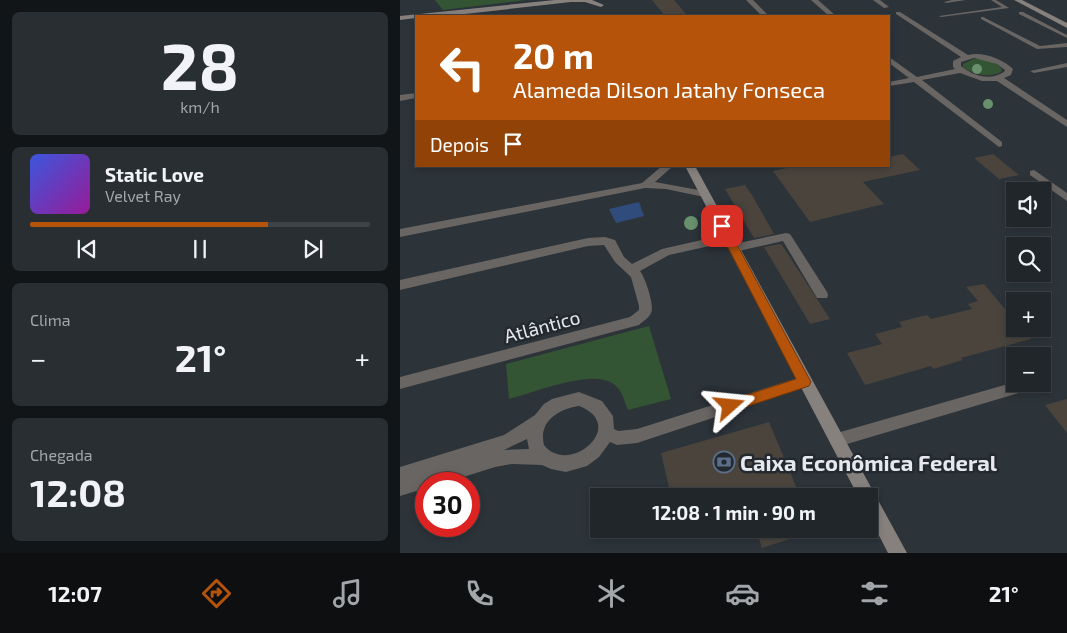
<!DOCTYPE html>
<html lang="pt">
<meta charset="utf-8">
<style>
:root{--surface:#21262b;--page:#292e33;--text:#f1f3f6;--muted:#a2a5a9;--line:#3e4347;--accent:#b45309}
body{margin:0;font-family:"Exo 2",sans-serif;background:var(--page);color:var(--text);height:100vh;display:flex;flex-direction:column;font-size:19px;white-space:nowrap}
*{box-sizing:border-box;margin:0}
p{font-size:16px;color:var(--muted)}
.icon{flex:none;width:28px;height:28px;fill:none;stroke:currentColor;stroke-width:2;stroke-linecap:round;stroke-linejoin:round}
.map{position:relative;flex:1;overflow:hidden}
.panel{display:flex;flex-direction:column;gap:12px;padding:12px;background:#121518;width:400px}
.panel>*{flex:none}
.banner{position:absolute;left:15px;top:15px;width:475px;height:152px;border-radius:0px;box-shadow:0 2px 8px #0003,0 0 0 1px var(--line);background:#b45309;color:#fff;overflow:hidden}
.controls{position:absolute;left:606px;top:182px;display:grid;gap:10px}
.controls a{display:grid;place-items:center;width:45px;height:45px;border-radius:0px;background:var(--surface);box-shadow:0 2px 8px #0003,0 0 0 1px var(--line);font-size:25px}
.speed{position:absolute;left:15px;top:472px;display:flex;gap:10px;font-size:25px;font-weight:700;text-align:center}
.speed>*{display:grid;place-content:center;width:65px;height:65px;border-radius:50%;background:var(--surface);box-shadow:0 2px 8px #0003,0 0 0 1px var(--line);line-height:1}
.speed .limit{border:8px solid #d22;background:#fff;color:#111}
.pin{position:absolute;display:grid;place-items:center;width:42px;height:42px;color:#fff;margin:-21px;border-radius:10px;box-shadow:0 2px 8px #0006}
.me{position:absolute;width:55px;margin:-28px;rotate:72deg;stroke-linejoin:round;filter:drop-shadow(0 0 4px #0008)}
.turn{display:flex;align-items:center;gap:18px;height:105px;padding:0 15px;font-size:22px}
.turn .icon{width:65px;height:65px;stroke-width:2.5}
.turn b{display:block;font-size:35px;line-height:42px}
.then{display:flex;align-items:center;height:48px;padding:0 15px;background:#0003;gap:10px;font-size:19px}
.big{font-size:38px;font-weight:700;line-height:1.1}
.panel .tile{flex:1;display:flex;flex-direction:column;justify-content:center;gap:8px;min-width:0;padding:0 18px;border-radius:8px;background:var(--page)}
.panel .dial{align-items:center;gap:0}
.dial b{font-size:65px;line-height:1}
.song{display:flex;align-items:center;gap:15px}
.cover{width:60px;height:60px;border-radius:8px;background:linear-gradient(135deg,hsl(230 70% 55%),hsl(300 70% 35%))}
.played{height:5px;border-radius:2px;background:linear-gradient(90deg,var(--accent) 70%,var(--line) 70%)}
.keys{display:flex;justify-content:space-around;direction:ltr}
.heat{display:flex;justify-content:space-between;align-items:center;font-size:28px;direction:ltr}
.trip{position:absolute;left:190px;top:488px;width:288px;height:50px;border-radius:0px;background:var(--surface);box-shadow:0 2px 8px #0003,0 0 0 1px var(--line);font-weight:700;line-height:50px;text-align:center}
.menu{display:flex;height:80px;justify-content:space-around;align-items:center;background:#0d0f11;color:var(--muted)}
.menu .icon{width:35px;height:35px}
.menu .selected{color:var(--accent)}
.menu b{font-size:22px;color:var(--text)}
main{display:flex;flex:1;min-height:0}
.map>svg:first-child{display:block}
.green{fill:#345533}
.water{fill:#304c7d}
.building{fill:#4a443d}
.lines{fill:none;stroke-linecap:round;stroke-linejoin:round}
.lane{fill:#696563;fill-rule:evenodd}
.street{fill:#696563;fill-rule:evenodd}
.secondary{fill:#87817e;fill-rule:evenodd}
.tree{fill:#68906d}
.route{fill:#b45309;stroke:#753606}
.labels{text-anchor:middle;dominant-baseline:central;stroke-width:5;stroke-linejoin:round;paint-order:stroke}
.street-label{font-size:19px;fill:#e5e9ed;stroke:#23292f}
.near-poi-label{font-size:22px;font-weight:bold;fill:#e5e9ed;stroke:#23292f;text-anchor:start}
</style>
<main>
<section class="panel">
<div class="tile dial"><b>28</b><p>km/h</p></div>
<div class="tile">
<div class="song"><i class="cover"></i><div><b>Static Love</b><p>Velvet Ray</p></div></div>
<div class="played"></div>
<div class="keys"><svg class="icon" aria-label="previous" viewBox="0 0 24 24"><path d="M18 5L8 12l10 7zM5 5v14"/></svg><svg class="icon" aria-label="pause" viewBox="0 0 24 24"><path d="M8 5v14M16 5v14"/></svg><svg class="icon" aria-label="next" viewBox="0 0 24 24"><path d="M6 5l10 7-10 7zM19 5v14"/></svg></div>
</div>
<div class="tile"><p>Clima</p>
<div class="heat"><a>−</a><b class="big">21°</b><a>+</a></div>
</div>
<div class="tile"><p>Chegada</p><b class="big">12:08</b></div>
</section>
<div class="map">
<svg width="667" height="553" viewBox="0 0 667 553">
<rect width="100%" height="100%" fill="#2c3339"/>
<!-- green -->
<path class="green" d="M35,0H127L43,10Z
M574,59C584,59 595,60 602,69L601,72C588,78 574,75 563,67V64Z
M249,326L271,399L228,410C224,400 222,389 212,383C191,369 132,393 109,399L106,364Z"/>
<!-- water -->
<path class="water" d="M239,202L244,216L216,223L209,209Z"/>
<!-- building -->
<path class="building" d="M252,0H274L286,14L265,16Z
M503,154L520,170L463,182L484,204L410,222L373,171L396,166H489V157Z
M593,154L619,175L599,179L574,158Z
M345,185L352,195L374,234L354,238L325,189Z
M380,244L382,245L430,319L410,324L364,247Z
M584,284L615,321V329H622L631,339L561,358L563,360L533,369L531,366L465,385L447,353L482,344L475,334L502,327L499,322L527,315L531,319L572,309L568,304L578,301L566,287Z
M667,399V433L645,405Z
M369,422L400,496H345L343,492L331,496H271L261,453Z
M356,529H411V532L362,548Z"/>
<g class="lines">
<!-- lane -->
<path class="lane" d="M552,0H566L546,3L544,2Z
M591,0H596L609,8L541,17L539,16L602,7Z
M619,12H623L667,35V38L619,14Z
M583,17L640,46L667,43V47L637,49L581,19V17Z"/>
<!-- street -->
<path class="street" d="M346,0H353L369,16H362Z
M411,0H418L435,15L429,16Z
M473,0H480L489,7L484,8Z
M496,12H500L568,55C582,51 603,59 613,69L611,75L604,78L667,120V127L597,81H582L560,73L522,80L602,142V146L599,147L514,82L489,86V82L509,78L489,63V57L517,77L555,69L553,67V61L561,57L496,14ZM574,58L597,64L605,70L604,72C590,81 573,76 561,66V62Z
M667,63V67L634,73L630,71Z
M16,93V98L0,101V95Z
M262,166H273L255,182L304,191L309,194L304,197L266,189L245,188L0,237V229L242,183Z
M634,170L667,193V201L630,175V171Z
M386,233L390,234L427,292L428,295L427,298H417L383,241L334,252L328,248L334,244Z
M328,234L334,238L332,241L269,255L240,271C245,277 255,306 251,313C249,318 243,321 239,325L0,389V377L230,317L239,310V306L231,277L215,262L204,245L188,246L0,290V280L188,238L205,237L215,240L224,257L232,264L262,249Z
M404,376L409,378L411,382L409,386L237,443L217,445L210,442L199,457L187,466L166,472L151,469L142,465L112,464L95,467L41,484H26V488L0,496V467L104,435L135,415L144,404L152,399L171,394L179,392L202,401L213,416L214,429L218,431L237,429ZM179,406C229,425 169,477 144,445C138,421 159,409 179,406ZM127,439L129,449L104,450Z
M615,382V384H636L634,388L629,390L437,447L431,445L429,440L431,435L437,433Z"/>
<!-- secondary -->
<path class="secondary" d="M155,0H192L204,5L201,7L185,2H171L47,16H16V18L0,20V16Z
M614,0H622L667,23V28Z
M285,166H295L507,553H488L469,516V496H458Z"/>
</g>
<!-- trees -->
<g class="tree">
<circle cx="577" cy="69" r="5"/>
<circle cx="588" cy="104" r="5"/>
<circle cx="291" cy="223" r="7"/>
</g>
<!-- route -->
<path class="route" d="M322,223L327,226L411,382L409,386L330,412L325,410L323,406L325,402L396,379L317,226Z"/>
<!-- icons -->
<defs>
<g id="bank-ring" transform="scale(1.125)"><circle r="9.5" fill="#23292f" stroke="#5c6f8a" stroke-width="1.5"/><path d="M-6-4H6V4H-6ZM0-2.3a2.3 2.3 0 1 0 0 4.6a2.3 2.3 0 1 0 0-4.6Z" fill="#5c6f8a"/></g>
</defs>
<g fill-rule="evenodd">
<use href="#bank-ring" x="324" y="462"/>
</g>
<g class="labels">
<!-- street labels -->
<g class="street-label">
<text transform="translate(142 326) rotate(-15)">Atlântico</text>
</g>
<!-- near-poi labels -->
<g class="near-poi-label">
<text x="340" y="462">Caixa Econômica Federal</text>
</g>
</g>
</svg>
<div class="controls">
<a><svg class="icon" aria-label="sound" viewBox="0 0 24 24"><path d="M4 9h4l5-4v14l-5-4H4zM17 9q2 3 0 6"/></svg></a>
<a><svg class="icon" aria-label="search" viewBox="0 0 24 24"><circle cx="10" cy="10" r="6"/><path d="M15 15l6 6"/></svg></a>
<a>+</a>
<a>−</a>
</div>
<div class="speed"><div class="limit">30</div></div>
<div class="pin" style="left:322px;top:226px;background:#d93025"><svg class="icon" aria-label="arrive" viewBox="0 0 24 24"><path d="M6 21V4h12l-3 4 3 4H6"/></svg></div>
<svg class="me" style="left:330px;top:406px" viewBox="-20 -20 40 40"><path d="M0-17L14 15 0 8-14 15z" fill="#b45309" stroke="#fff" stroke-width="4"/></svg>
<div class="trip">12:08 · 1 min · 90 m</div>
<div class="banner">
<div class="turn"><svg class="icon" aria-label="left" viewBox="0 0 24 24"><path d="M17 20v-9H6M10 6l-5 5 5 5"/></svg><div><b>20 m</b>Alameda Dilson Jatahy Fonseca</div></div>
<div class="then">Depois<svg class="icon" aria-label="arrive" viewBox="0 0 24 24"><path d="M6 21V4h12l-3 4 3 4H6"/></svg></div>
</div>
</div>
</main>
<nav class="menu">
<b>12:07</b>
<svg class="icon selected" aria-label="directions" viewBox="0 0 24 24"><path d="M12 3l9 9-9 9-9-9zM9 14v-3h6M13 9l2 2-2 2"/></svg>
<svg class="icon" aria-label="music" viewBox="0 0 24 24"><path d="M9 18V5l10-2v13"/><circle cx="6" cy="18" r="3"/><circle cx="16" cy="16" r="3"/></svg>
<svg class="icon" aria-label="phone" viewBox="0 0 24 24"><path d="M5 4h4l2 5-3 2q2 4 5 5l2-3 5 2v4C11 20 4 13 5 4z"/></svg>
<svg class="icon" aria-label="climate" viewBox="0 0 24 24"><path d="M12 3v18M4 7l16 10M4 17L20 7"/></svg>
<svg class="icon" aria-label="car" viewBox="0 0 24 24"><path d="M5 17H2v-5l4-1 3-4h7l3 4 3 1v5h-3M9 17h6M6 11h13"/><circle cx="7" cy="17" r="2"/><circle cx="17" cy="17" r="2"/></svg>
<svg class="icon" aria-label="filters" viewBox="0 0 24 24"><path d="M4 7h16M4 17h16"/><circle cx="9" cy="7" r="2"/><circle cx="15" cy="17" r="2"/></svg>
<b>21°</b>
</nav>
